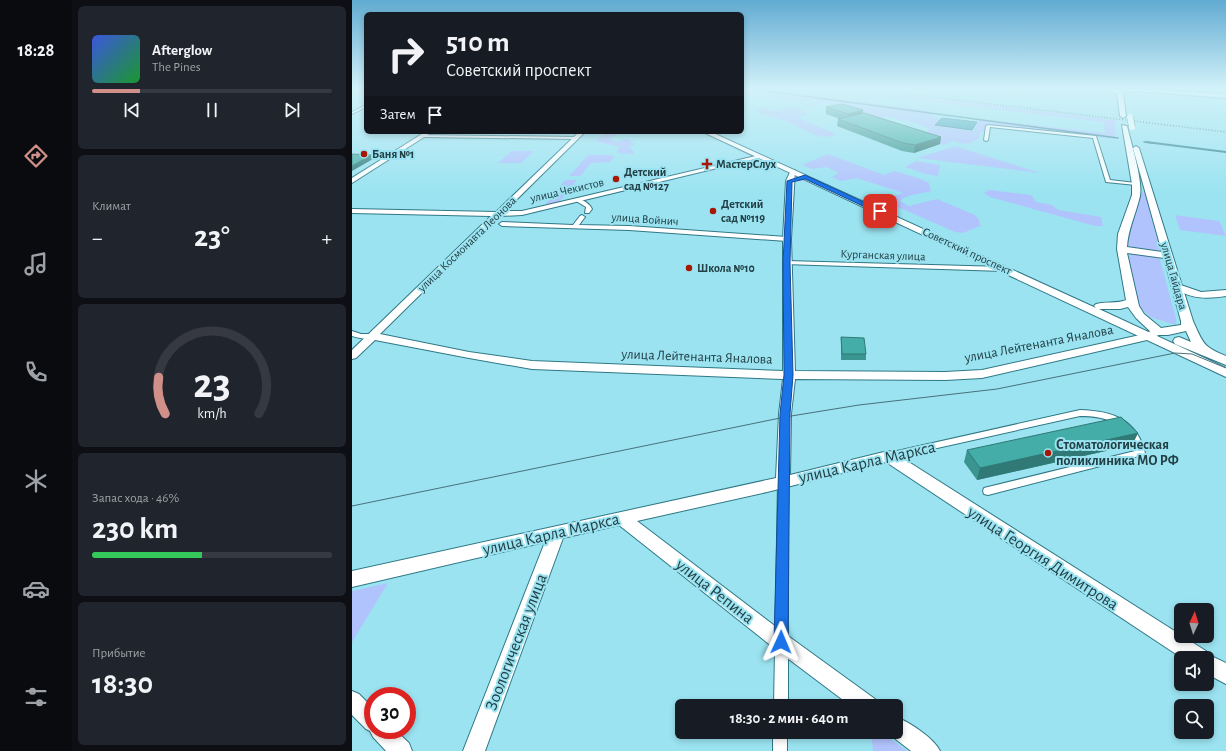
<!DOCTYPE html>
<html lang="ru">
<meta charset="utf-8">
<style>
:root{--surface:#171b24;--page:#20242c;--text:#f1f3f6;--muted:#9ea1a6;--line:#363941;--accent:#d09089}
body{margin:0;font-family:"Alegreya Sans",sans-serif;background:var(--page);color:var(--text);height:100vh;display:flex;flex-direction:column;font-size:15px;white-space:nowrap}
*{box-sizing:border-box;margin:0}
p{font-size:13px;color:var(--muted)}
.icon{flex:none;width:22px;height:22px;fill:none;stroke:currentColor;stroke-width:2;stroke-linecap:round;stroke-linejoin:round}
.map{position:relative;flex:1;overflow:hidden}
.side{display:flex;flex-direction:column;gap:6px;padding:6px;background:#0d0f14;width:280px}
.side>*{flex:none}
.banner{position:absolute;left:12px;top:12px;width:380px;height:122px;border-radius:6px;box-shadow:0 2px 6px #0003;background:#171b24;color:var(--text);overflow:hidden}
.needle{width:26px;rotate:4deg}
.controls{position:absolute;left:822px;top:603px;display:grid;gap:8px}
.controls a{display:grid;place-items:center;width:40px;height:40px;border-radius:6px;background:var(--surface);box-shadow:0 2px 6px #0003;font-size:20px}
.speed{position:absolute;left:12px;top:687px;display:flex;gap:8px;font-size:20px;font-weight:700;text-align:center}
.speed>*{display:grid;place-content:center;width:52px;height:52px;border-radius:50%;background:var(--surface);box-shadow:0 2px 6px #0003;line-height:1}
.speed .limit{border:6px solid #d22;background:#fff;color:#111}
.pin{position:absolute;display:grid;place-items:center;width:34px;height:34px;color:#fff;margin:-17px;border-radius:8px;box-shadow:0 2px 6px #0006}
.me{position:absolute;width:44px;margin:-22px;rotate:1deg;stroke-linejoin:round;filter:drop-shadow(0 0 3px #0008)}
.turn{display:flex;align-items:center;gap:14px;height:84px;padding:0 16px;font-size:18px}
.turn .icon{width:52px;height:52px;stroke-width:2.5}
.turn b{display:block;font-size:28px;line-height:34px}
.then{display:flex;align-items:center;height:38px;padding:0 16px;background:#0003;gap:8px;font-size:15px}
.big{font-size:30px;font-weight:700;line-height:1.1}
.side .widget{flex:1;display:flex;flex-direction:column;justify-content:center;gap:6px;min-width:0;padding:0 14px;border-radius:6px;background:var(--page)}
.side .dial{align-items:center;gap:0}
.dial svg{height:104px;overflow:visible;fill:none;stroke:var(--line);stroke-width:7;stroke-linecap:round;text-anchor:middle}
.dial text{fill:var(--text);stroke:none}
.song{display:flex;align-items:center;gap:12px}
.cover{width:48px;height:48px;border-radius:6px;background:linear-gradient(135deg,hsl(230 70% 55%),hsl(130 70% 35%))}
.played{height:4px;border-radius:2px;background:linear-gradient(90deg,var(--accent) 20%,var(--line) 20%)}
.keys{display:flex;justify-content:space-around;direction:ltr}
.heat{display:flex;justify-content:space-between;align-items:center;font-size:22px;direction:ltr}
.charge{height:6px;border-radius:3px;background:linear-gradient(90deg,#34c759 46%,var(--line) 0)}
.trip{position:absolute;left:323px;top:699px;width:228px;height:40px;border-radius:6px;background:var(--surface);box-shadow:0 2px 6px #0003;font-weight:700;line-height:40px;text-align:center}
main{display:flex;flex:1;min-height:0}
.tabs{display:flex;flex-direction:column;width:72px;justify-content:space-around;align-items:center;background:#090b0e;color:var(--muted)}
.tabs .icon{width:28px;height:28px}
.tabs .on{color:var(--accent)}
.tabs b{font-size:18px;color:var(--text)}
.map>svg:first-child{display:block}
.green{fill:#b1c3fc}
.water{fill:#379eb0;stroke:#318290}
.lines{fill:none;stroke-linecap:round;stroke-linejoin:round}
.stream-far1{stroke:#318290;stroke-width:1.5}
.stream{stroke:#318290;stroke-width:2}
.street-casing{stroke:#2f7885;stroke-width:2}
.secondary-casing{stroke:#2f7885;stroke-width:2}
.primary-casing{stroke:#2f7885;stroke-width:2}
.street{fill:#fff;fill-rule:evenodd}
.secondary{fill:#fff;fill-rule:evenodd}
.primary{fill:#fff;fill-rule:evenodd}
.tram{stroke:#47727b;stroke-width:1}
.rail{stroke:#47727b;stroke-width:1.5;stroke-dasharray:1 2;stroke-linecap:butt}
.primary-bridge-casing{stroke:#2f7885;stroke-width:7;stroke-linecap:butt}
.primary-bridge{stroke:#fff;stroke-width:6}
.wall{fill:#3a9590}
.shaded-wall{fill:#307976}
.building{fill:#44ada8;stroke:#307976}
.route{fill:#1a73e8;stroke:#114b97}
.poi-dot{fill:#a81704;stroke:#9be3f1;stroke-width:1.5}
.labels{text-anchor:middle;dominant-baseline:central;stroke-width:4;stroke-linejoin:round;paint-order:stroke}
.far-poi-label{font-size:12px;font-weight:bold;fill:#224046;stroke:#9be3f1;text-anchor:start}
.far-street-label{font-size:12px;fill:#224046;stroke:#9be3f1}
.street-label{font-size:14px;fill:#224046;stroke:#9be3f1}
.poi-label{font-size:14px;font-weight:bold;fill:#224046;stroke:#9be3f1;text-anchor:start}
.near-street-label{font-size:17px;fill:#224046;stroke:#9be3f1}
</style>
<main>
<nav class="tabs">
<b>18:28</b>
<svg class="icon on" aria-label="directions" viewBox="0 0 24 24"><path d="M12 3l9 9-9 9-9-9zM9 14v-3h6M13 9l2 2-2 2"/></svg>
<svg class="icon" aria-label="music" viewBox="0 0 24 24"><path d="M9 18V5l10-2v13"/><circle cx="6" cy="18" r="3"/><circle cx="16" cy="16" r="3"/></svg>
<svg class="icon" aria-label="phone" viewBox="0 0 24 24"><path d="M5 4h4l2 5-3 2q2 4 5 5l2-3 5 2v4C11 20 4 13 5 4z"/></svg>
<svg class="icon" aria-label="climate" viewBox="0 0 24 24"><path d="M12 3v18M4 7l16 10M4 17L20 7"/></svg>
<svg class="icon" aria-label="car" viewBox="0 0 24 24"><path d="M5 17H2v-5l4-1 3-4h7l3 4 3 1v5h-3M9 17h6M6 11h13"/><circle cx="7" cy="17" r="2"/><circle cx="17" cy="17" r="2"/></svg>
<svg class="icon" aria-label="filters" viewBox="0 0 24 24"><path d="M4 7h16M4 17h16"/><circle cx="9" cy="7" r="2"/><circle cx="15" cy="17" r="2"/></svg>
</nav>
<section class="side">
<div class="widget">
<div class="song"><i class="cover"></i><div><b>Afterglow</b><p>The Pines</p></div></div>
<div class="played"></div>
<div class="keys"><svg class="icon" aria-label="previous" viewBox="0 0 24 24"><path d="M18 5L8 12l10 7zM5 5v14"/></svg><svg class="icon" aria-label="pause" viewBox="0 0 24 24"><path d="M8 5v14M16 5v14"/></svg><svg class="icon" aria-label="next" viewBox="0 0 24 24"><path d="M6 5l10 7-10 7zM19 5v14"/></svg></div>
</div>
<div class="widget"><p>Климат</p>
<div class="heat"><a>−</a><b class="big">23°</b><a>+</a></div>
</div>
<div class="widget dial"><svg viewBox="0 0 100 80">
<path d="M14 69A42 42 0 1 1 86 69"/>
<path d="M14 69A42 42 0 0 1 9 41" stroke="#d09089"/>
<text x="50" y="56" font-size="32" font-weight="700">23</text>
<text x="50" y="72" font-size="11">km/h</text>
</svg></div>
<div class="widget"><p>Запас хода · 46%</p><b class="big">230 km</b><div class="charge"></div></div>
<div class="widget"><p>Прибытие</p><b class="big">18:30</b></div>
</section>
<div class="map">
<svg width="874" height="751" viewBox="0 0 874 751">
<rect width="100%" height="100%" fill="#9be3f1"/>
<!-- green -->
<path class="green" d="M390,88H408L580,111L584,116L580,117L589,119L583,125L622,131L627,119L753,133L752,122L462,88H499L763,120V139L634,125L632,133L628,132L627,138C615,145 615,145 601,141L591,145L565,135L575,132L577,128C567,124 559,121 549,120C540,119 539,114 528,118L473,103L464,105H451L467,101L461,99L445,103Z
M440,107L452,110L455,114L446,118L484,134C471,142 456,131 444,126L443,124L401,111L412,108L420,111Z
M264,133L268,134L259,137L258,139L264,142L275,139L282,143V145L277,146L283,154L266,153L265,151L268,146C258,146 253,142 244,142L251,134Z
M603,146L688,173L566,158Z
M160,151H182L169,163H146Z
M476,154L532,175L543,171L569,179L577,183L579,191C570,194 554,194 548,201L557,206L585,199L623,215L627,220L628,225H630L611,233L603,232L530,200L551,193L505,178L489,181L480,177L487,173L474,167L460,169L450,165Z
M236,155H259L262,157L258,162L239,163L228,176H217Z
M564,161L588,165L586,176L574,174L553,167Z
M213,180H225L207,202L192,206Z
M637,190L679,195L684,202L700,205L706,210L749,217L751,226H743L638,197L632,193Z
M788,192L793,193L808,250L807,251L779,248L775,245Z
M823,215L867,221L874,236L828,230Z
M776,252L807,256L824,319V325L798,317L783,302Z
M36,583L0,642V591Z
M519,732H529L555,751H521Z"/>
<!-- water -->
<path class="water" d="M590,118L625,122L620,130L583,125Z"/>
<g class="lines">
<!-- stream-far1 -->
<path class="stream-far1" d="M391,88L766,138
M792,142L802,143"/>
<!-- stream -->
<path class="stream" d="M794,142L874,152"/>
<!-- street casing -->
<g class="street-casing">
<path id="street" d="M14,105V107L0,114V112Z
M636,125L744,136L758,180L784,183L786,184L784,185L754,182L741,138L638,127L636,140L634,141L632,140L634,126Z
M70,135L224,137L226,138L224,139L71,137Z
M224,199C230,198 238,204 240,209L237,213H233L234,207L224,201Z
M230,215L233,217L227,225L277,226L435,237L438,239L435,241L277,230L150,226L147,224L150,222L221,225L228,216Z
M434,261L652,267L655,269L652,271L432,264V262Z
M0,331L9,334H20L24,336C17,341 7,338 0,336Z
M728,410C760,411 785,419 793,453L791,455L636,495L632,494L631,491L632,488L636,487L783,451C777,423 754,416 728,416L536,459L533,458L531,456L533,454L536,453Z
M431,478L434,479L436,482V706H422L426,482L428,479Z
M421,732H435V751H421Z"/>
</g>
<!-- secondary casing -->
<g class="secondary-casing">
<path id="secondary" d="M782,89L874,94V98L784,91Z
M73,132H80L0,183V178Z
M227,132H233L153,211H170L408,155L411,157L170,215L148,216L28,334L117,352L180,361L431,371V239L434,181L439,170H443L439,239L443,371L593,372L630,370L788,335L805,329L810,332L809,334L795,340L630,378L593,380L443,379L439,414L438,475L536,451L541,452L854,651L855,654L874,663V684L855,674V658H830L534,462L415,492L285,521L436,636L523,699L526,706H499L422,648L267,525L211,538L133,751H111L193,542L0,587V571L424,478L427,414L431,379L180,369L117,358L23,340L4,358L0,359V350L139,216L0,213V209L144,212Z
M826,284L849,292L874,290V296C855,299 840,299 823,289L821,287L823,285Z
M0,691L7,694L21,708V730H43L57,743L60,751H34L21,737L18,731L14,729L0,715Z
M544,717C557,722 582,738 588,751H559L537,734L536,732H544Z"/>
</g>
<!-- primary casing -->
<g class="primary-casing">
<path id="primary" d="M752,88H789L784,92L769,91L771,93L774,116L771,118L768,116L765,94Z
M770,125L775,126C779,143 791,180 788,196C784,214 776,229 775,247L810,252L781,148L784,146L787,148L841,321C851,343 851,347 874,356V365L823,344L821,341L823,338L827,337L839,342L834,331L816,335H802L784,318L776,307L768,309H747L874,368V377L351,132H359L744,308L742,306L744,304C754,301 764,304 774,300L765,249L766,234L780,195V184ZM775,253L812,258L829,321V325L809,328L792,314L787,306Z"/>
</g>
<!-- street -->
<use href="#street" class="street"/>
<!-- secondary -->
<use href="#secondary" class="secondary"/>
<!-- primary -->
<use href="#primary" class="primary"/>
<!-- tram -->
<path class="tram" d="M0,506L433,417L507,405L645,389L823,353L840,354L874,368"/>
<!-- rail -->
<path class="rail" d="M505,88L874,132"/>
<!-- primary-bridge casing -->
<g class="primary-bridge-casing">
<path id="primary-bridge" d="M778,117L780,127"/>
</g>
<!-- primary-bridge -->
<use href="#primary-bridge" class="primary-bridge"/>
</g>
<!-- wall -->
<path class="wall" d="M474,107L511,113L589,137L588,144L562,153L550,151L485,126L486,119H488L474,114Z
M489,337L514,354V360H489Z
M786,433L780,445L625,480L612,462L615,450Z"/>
<!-- shaded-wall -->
<path class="shaded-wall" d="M511,110V118L495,121L496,114Z
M589,137L588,144L562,153L563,145Z
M19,155L21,159L0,171V166Z
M786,433L780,445L625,480L628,468Z"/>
<!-- building -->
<path class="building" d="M490,104L511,110L496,114L474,107Z
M512,113L589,137L563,145L551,143L486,119Z
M0,154L19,155L0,166Z
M489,337L512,338L514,354H490Z
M769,417L786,433L628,468L615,450Z"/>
<!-- sky -->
<linearGradient id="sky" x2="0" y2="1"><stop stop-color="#61abd2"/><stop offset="0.46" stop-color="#d2f2f9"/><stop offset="1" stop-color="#d2f2f9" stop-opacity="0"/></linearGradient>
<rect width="874" height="193" fill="url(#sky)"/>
<!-- route -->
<path class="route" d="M453,175L531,211L526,213L453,179L440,182L438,263L441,375L438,414L436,642L434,646L429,648L424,646L422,642L428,414L432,375L431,263L435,181Z"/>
<!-- markers -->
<g class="poi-dot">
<circle cx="12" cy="154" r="4"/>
<path d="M353 158h4v4h4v4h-4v4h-4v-4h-4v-4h4z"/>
<circle cx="264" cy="179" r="4"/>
<circle cx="361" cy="211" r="4"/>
<circle cx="337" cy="268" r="4"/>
<circle cx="696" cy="453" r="4"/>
</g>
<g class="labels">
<!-- far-poi labels -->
<g class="far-poi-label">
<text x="20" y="154">Баня №1</text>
<text x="364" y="164">МастерСлух</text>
<text x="272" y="172">Детский<tspan x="272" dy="14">сад №127</tspan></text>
<text x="369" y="204">Детский<tspan x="369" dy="14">сад №119</tspan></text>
<text x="345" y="268">Школа №10</text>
</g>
<!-- far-street labels -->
<g class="far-street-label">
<text transform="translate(215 190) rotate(-13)">улица Чекистов</text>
<text transform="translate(293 219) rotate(4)">улица Войнич</text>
<text transform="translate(115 244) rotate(-44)">улица Космонавта Леонова</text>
<text transform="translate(615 251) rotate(25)">Советский проспект</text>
<text transform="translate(531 255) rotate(2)">Курганская улица</text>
<text transform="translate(822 276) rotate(74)">улица Гайдара</text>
</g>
<!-- street labels -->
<g class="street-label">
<text transform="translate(687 344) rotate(-11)">улица Лейтенанта Яналова</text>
<text transform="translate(345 357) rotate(2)">улица Лейтенанта Яналова</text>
</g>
<!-- poi labels -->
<g class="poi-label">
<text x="704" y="445">Стоматологическая<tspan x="704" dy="16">поликлиника МО РФ</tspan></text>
</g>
<!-- near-street labels -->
<g class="near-street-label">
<text transform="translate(515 462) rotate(-13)">улица Карла Маркса</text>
<text transform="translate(199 534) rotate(-13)">улица Карла Маркса</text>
<text transform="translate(691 558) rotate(33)">улица Георгия Димитрова</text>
<text transform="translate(363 591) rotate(38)">улица Репина</text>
<text transform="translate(164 642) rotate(-69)">Зоологическая улица</text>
</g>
</g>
</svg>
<div class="controls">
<a><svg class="needle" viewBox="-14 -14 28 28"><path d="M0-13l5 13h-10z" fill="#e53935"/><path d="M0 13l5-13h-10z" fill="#9ea1a6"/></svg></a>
<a><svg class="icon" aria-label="sound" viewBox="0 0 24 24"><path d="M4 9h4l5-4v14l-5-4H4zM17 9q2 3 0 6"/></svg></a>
<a><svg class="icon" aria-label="search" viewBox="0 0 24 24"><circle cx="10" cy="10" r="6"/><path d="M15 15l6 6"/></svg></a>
</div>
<div class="speed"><div class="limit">30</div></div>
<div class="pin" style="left:528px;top:211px;background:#d93025"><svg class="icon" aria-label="arrive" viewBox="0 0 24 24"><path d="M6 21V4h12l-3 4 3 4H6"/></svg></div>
<svg class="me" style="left:429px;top:642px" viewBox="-20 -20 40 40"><path d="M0-17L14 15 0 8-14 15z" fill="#1a73e8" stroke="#fff" stroke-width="4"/></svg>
<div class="trip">18:30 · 2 мин · 640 m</div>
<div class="banner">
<div class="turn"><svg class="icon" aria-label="right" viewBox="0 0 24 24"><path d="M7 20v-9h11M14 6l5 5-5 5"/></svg><div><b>510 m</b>Советский проспект</div></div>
<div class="then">Затем<svg class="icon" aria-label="arrive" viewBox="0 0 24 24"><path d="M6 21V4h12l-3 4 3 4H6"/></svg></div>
</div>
</div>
</main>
